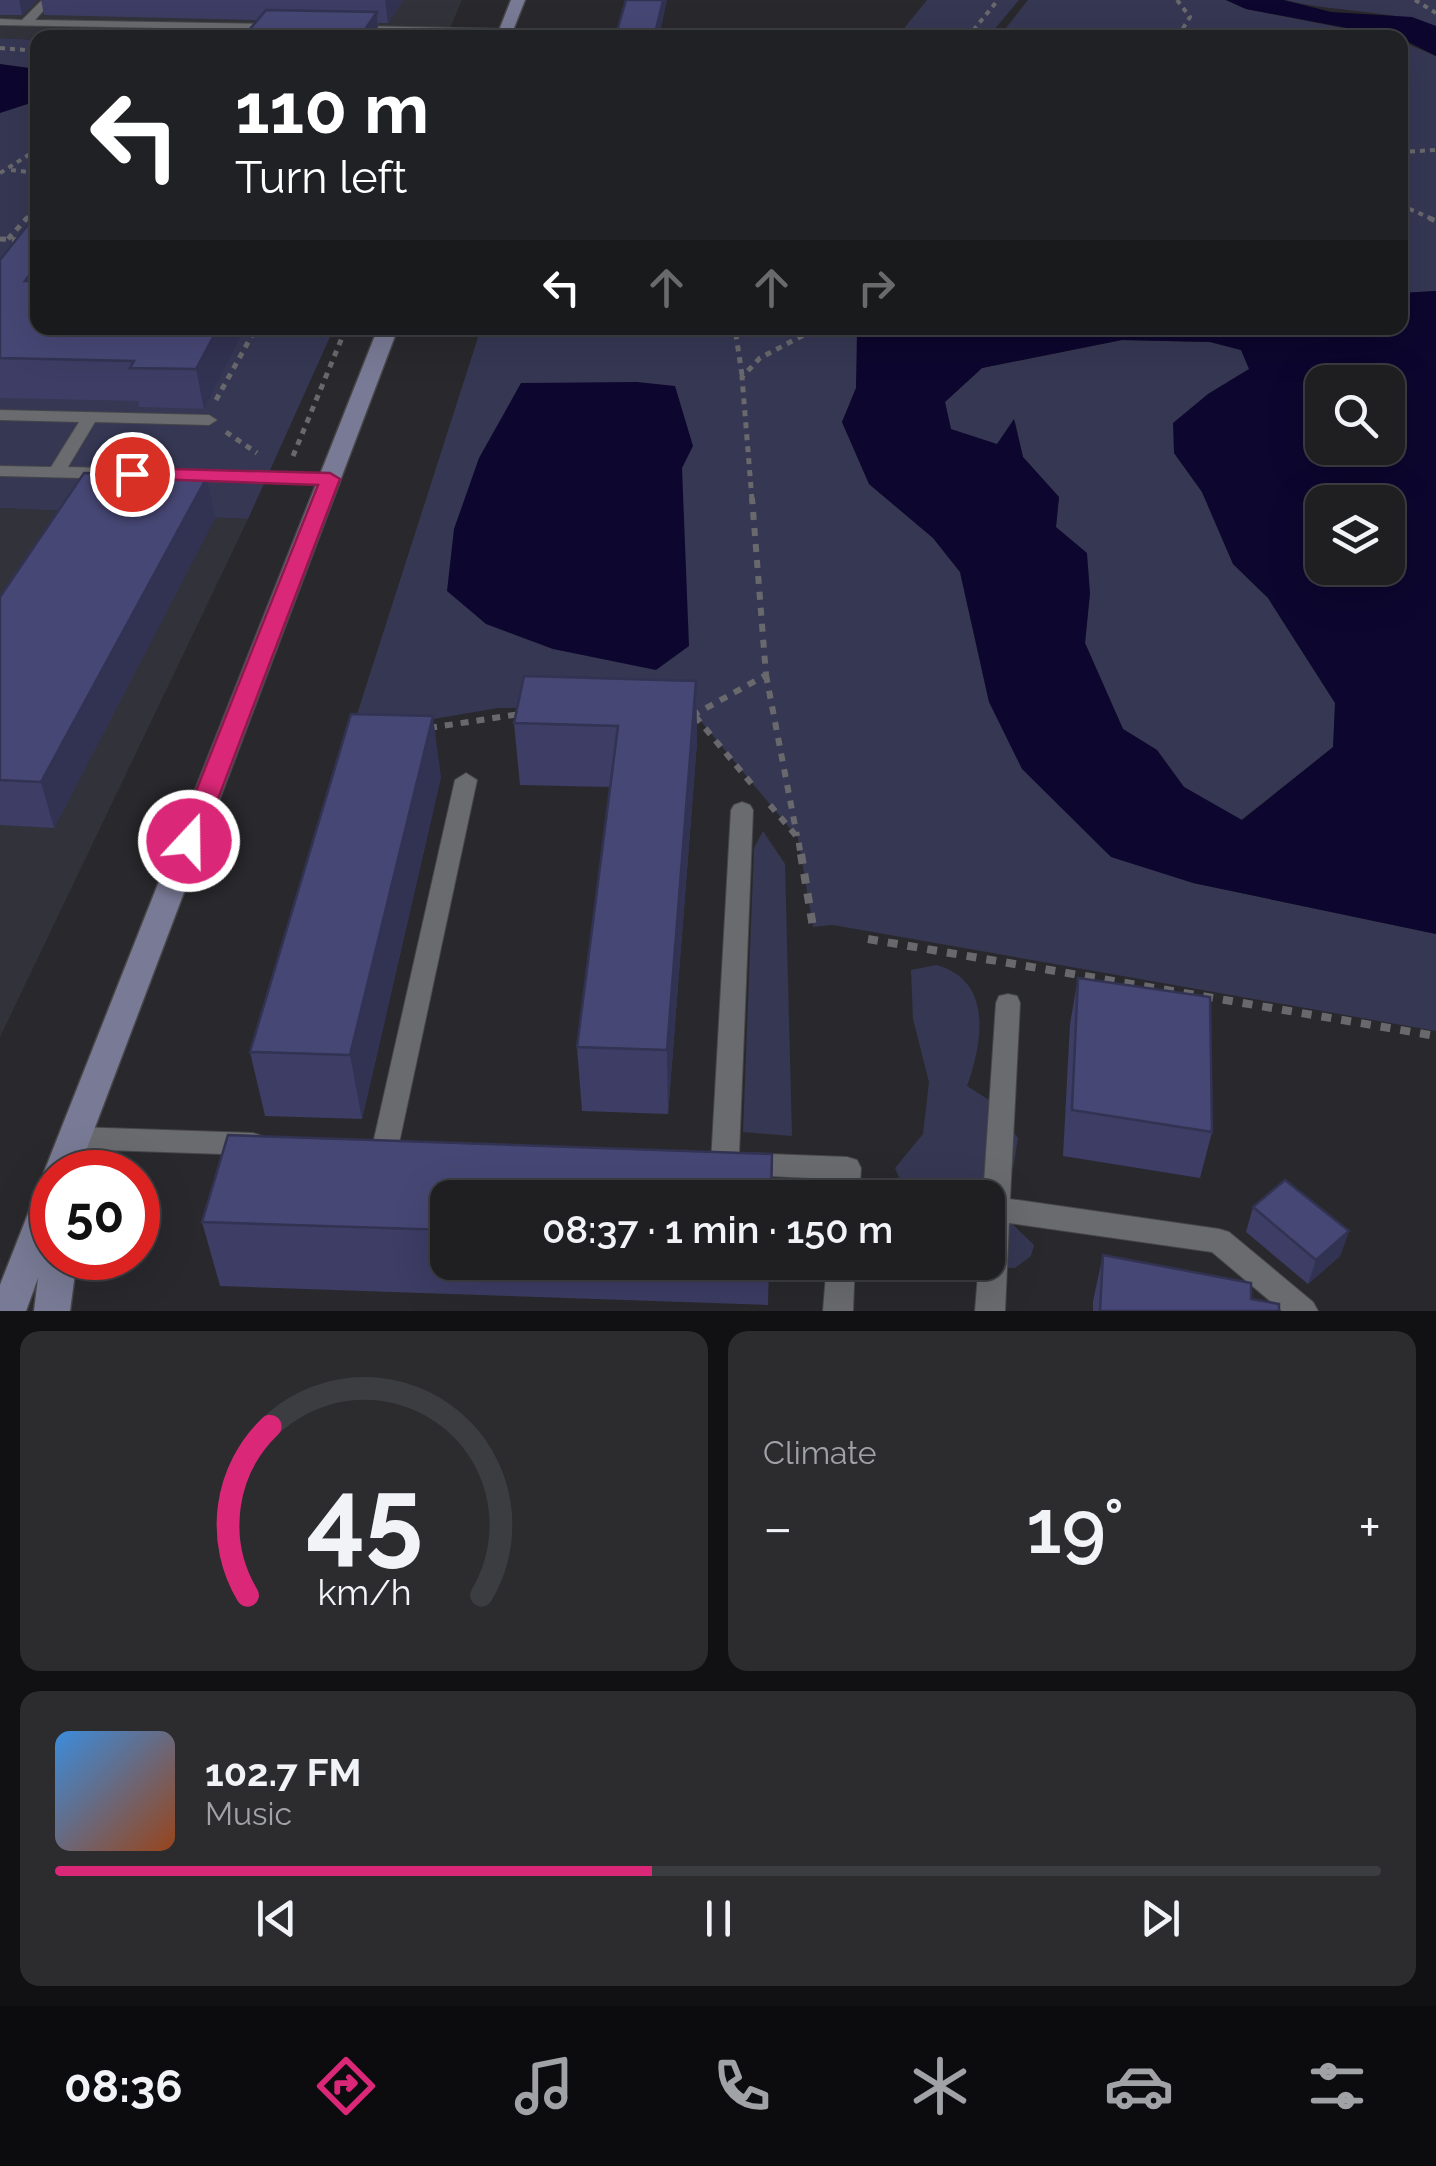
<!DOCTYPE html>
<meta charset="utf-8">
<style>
:root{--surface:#1f1f22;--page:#2c2c2f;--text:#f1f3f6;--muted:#a1a2a5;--line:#3c3d40;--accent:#db2777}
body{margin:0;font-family:Raleway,sans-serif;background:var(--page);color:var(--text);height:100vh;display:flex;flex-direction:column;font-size:38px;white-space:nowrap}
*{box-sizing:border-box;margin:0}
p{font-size:32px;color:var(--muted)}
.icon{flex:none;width:55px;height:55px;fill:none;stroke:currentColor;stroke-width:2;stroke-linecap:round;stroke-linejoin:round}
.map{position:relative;height:1311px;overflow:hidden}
.sheet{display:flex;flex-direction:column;gap:20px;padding:20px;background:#111113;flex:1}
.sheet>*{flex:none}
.top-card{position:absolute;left:30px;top:30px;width:1378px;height:305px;border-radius:20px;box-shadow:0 10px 40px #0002,0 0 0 2px var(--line);background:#202124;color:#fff;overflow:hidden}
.buttons{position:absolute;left:1305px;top:365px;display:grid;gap:20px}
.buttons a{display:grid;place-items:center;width:100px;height:100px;border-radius:20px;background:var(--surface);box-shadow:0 10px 40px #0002,0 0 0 2px var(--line);font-size:50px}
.speed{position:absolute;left:30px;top:1150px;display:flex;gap:20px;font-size:50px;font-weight:700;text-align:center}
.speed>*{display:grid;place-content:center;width:130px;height:130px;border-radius:50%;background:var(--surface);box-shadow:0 10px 40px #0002,0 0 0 2px var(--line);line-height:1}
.speed .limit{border:15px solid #d22;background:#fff;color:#111}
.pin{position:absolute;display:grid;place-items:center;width:85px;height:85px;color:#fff;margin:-42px;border:5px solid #fff;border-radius:50%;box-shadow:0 2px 10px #0007}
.me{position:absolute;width:110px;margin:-55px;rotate:21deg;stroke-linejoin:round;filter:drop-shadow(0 0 8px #0008)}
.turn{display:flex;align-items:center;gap:35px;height:210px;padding:0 40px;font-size:45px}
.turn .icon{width:130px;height:130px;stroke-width:2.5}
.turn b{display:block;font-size:70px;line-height:85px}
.lanes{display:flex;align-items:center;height:95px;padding:0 40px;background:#0003;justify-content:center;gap:50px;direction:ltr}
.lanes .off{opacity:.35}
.big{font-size:75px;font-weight:600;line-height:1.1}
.sheet .widget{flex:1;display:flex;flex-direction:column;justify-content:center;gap:15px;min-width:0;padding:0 35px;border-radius:20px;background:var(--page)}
.sheet .dial{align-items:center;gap:0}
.dial svg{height:260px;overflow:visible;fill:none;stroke:var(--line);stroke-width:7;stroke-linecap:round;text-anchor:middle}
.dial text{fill:var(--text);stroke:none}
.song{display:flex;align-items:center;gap:30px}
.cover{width:120px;height:120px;border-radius:15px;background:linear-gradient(135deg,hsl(210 70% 55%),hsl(20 70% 35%))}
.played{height:10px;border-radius:5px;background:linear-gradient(90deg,var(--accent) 45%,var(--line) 45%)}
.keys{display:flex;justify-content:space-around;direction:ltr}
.heat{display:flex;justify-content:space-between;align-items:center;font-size:55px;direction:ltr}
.sheet .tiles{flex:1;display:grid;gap:20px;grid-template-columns:1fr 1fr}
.widget:last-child{grid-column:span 2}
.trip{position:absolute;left:430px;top:1180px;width:575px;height:100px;border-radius:20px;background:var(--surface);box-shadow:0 10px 40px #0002,0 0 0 2px var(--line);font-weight:600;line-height:100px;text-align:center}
.tabs{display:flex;height:160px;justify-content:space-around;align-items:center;background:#0c0c0e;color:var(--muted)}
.tabs .icon{width:70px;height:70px}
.tabs .on{color:var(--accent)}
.tabs b{font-size:45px;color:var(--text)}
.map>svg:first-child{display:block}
.built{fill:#32323b}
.green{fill:#363753}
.water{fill:#0d062e;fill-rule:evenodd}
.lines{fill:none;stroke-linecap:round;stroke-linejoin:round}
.lane-casing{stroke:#47474a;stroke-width:2}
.secondary-casing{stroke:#47474a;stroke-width:3}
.path-far3{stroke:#69696d;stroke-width:4;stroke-dasharray:5 5;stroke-linecap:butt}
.path-far2{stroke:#69696d;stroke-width:5;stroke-dasharray:6 6;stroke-linecap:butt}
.path-far1{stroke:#69696d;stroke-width:6;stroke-dasharray:8 8;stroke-linecap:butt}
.path{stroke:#69696d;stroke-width:8;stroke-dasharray:10 10;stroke-linecap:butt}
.lane{fill:#6a6b6f;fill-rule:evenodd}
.secondary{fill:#797a95;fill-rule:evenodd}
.wall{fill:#3d3d65}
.shaded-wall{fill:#323252}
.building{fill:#474775;stroke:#323252;stroke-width:2.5}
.route{fill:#db2777;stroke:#8e194d;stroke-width:2.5}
</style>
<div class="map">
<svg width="1436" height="1311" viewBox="0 0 1436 1311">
<rect width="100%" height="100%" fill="#29292d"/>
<!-- built -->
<path class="built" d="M0,0H462L446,37L37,40L0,38Z
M0,508L248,519L0,1037Z"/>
<!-- green -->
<path class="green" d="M927,0H1019L988,37H897Z
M1028,0H1226L1246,9L1389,37L998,38Z
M1284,0H1436V26C1391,10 1334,12 1284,0Z
M0,38L37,40L38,328H334L248,519L0,508Z
M1400,41L1436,56V291L1400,293Z
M481,328H860L856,388L842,422L869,484L933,538L960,572L989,702L1193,883L1436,934V1031L833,925L813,927L798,838L689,707L498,708L351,733Z
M1122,340L1210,342L1241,350L1250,369L1208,394L1174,453L1202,492L1233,564L1268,598L1335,703L1334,747L1241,820L1184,787L1157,750L1123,729L1085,643L1090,593L1056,527L1059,497L1023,457L1015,421L997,445L951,430L945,402L982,368Z
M763,831L785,864L792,1136L743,1132L754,848Z
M936,965C993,980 983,1042 967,1086L989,1100L1018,1138L1013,1169L968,1197L908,1198L895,1168L923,1134L929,1082L913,1019L911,970Z
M988,1215L1007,1219L1034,1245L1031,1256L1015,1268L938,1267L935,1263L988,1262Z"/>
<!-- water -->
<path class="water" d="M1226,0H1284L1331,12L1412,17L1436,26V56L1400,38L1246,9Z
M0,64L37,69V101L0,113Z
M1436,291V934L1193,883L1111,857L1022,769L989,702L960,572L933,538L869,484L842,422L856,388L857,331L1400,328V293ZM1122,340L1210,342L1241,350L1249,369L1208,394L1173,423L1174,453L1202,492L1233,564L1268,598L1335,703L1333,747L1242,820L1184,787L1157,750L1123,729L1085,643L1090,593L1087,553L1056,527L1059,497L1023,457L1014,419L997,444L951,429L945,402L982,368ZM1388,382V448H1322V382ZM1322,502H1388V568H1322Z
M637,382L675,386L693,446L682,468L689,646L656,670L553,649L486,624L447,591L454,529L479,458L521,383Z"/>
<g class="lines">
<!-- lane casing -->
<g class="lane-casing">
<path id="lane" d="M42,0H53L35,20L276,24L282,27L276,30L0,25V19L22,20Z
M355,26L506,29L512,32L506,35L351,31L349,29Z
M0,410L209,415L217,420L209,425L95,422L68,467L330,474L339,479L330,484L0,476V466L51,467L79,422L0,420Z
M466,773L477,780L398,1148L394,1156L385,1159L376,1156L372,1148L455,780Z
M742,802L750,805L753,810L739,1155L746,1153L847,1157L857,1160L861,1168L859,1198H831L833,1179L746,1175L735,1170L725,1174L715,1171L711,1163L731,810L734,805Z
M1008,994L1017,996L1020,1003L1010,1199L1219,1229L1229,1232L1313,1302L1318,1311H1282L1212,1252L1009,1223L1005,1311H975L979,1262H988V1198H983L996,1003L999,996Z
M75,1127L253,1133L262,1136L266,1144L262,1152L253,1155L75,1149L66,1146L62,1138L66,1130Z
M827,1262H855L853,1311H823Z"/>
</g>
<!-- secondary casing -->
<g class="secondary-casing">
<path id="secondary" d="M511,0H525L510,38H496Z
M378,328H398L78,1172H52V1258H77L70,1311H34L38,1278L26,1311H0V1285L35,1196L40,1186L50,1182L44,1172Z"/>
</g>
<!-- path-far3 -->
<path class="path-far3" d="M1177,0L1190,17L1177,38
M1415,0L1436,13
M967,38L998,0
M0,48L38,51
M1400,152L1436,150
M11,170L38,173
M0,173L38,149
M1400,205L1435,220
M25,220L38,206"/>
<!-- path-far2 -->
<path class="path-far2" d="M1429,218L1436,221
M0,239L24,240
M8,239L27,218
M742,375L736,335L744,328
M216,400L256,328
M226,432L257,453
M293,456L346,328
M752,500L742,377L760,358L817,328"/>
<!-- path-far1 -->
<path class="path-far1" d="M766,675L797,836
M692,716L766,675L752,498
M695,716L755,788
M429,728L520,714
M770,805L798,838L801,857"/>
<!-- path -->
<path class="path" d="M801,854L813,927
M868,939L1436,1036"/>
<!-- lane -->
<use href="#lane" class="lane"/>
<!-- secondary -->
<use href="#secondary" class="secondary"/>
</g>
<!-- wall -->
<path class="wall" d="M0,0H37L22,15H0Z
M41,0H403L388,23H378V38H252L250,29L258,20L44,15Z
M0,260L38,328H245L204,409L139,407L138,401L0,398Z
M207,477L215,518L54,828L0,825V597Z
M696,681L697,742L668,1114L582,1111L577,1047L610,787L520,785L514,723Z
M441,777L362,1119L265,1116L250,1052Z
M1078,978L1212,1132L1200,1178L1063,1156L1070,1024Z
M448,1198V1262H769L768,1305L220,1286L202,1222Z
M1253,1207L1349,1231L1340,1256L1308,1284L1246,1232Z
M1103,1255L1251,1299L1279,1311H1093V1301Z"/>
<!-- shaded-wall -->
<path class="shaded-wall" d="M19,0H37L22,15Z
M385,0H403L388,23Z
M663,0H667L659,38H654Z
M377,12L378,38H359Z
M38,263V314L25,281Z
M218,328H245L204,409L196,369Z
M207,477L215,518L54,828L41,782Z
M696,681L697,742L668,1114L667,1050Z
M433,716L441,777L362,1119L350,1055Z
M1349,1231L1340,1256L1308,1284L1316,1260Z"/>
<!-- building -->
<path class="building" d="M626,0H663L654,38H615Z
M266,10L377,12L359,38H275L263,37L268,30L250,29Z
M38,212V263L25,281H38V328H218L196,369L130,368L134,361L0,358V260Z
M84,473L207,477L41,782L0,780V597Z
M524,676L696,681L667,1050L577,1047L618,726L514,723Z
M351,714L433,716L350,1055L250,1052Z
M1078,978L1210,997L1212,1132L1072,1110Z
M228,1135L772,1154L771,1198H448V1230L202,1222Z
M1285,1180L1349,1231L1316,1260L1253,1207Z
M1103,1255L1251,1283V1299L1279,1304V1311H1100Z"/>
<!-- route -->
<path class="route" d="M132,468L330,473L340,479L202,841L189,850L176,841L318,485L125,478L122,474Z"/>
</svg>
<div class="buttons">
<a><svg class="icon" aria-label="search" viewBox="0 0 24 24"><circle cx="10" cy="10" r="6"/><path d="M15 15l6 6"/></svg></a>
<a><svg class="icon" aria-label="layers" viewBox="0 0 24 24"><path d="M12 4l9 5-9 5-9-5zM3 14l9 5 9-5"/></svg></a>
</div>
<div class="speed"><div class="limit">50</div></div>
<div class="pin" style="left:132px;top:474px;background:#d93025"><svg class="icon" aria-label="arrive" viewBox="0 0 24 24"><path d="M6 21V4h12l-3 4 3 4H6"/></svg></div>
<svg class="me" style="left:189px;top:841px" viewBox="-20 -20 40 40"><circle r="17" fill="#db2777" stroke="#fff" stroke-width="3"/><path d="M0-11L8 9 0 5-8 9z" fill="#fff"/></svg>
<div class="trip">08:37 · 1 min · 150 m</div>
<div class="top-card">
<div class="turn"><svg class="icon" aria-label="left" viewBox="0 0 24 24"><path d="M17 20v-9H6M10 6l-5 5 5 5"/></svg><div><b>110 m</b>Turn left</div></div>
<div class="lanes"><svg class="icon" aria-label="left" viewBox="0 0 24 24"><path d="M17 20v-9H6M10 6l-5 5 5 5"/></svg><svg class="icon off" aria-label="ahead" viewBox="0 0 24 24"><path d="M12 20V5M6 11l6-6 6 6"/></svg><svg class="icon off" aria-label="ahead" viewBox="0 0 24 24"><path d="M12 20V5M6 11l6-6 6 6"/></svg><svg class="icon off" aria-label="right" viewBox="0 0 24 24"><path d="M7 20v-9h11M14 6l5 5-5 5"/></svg></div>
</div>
</div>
<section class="sheet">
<div class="tiles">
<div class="widget dial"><svg viewBox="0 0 100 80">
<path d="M14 69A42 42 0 1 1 86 69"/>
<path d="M14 69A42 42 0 0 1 21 17" stroke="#db2777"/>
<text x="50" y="56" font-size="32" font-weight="700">45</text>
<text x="50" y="72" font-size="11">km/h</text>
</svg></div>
<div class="widget"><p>Climate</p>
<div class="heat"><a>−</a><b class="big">19°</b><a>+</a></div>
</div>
<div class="widget">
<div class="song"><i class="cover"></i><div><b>102.7 FM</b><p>Music</p></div></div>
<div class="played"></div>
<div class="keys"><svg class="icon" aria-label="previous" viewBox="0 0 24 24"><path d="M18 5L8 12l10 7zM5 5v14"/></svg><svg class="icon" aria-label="pause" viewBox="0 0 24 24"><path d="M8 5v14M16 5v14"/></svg><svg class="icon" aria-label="next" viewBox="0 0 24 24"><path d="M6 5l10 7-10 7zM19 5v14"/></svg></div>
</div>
</div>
</section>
<nav class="tabs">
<b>08:36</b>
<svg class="icon on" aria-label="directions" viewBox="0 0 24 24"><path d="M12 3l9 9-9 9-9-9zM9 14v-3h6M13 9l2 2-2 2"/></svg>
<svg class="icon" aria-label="music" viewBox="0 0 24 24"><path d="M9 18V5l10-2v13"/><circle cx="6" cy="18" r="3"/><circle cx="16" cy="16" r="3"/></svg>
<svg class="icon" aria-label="phone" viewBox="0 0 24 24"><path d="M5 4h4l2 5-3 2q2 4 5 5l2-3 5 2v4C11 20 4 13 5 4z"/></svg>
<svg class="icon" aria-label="climate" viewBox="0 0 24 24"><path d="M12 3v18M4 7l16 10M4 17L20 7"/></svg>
<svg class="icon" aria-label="car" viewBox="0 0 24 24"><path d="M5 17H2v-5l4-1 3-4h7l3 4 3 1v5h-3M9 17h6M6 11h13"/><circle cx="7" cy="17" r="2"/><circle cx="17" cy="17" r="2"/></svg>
<svg class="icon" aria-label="filters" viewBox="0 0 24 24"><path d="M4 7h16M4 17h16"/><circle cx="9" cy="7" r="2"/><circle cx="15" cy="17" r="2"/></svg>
</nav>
